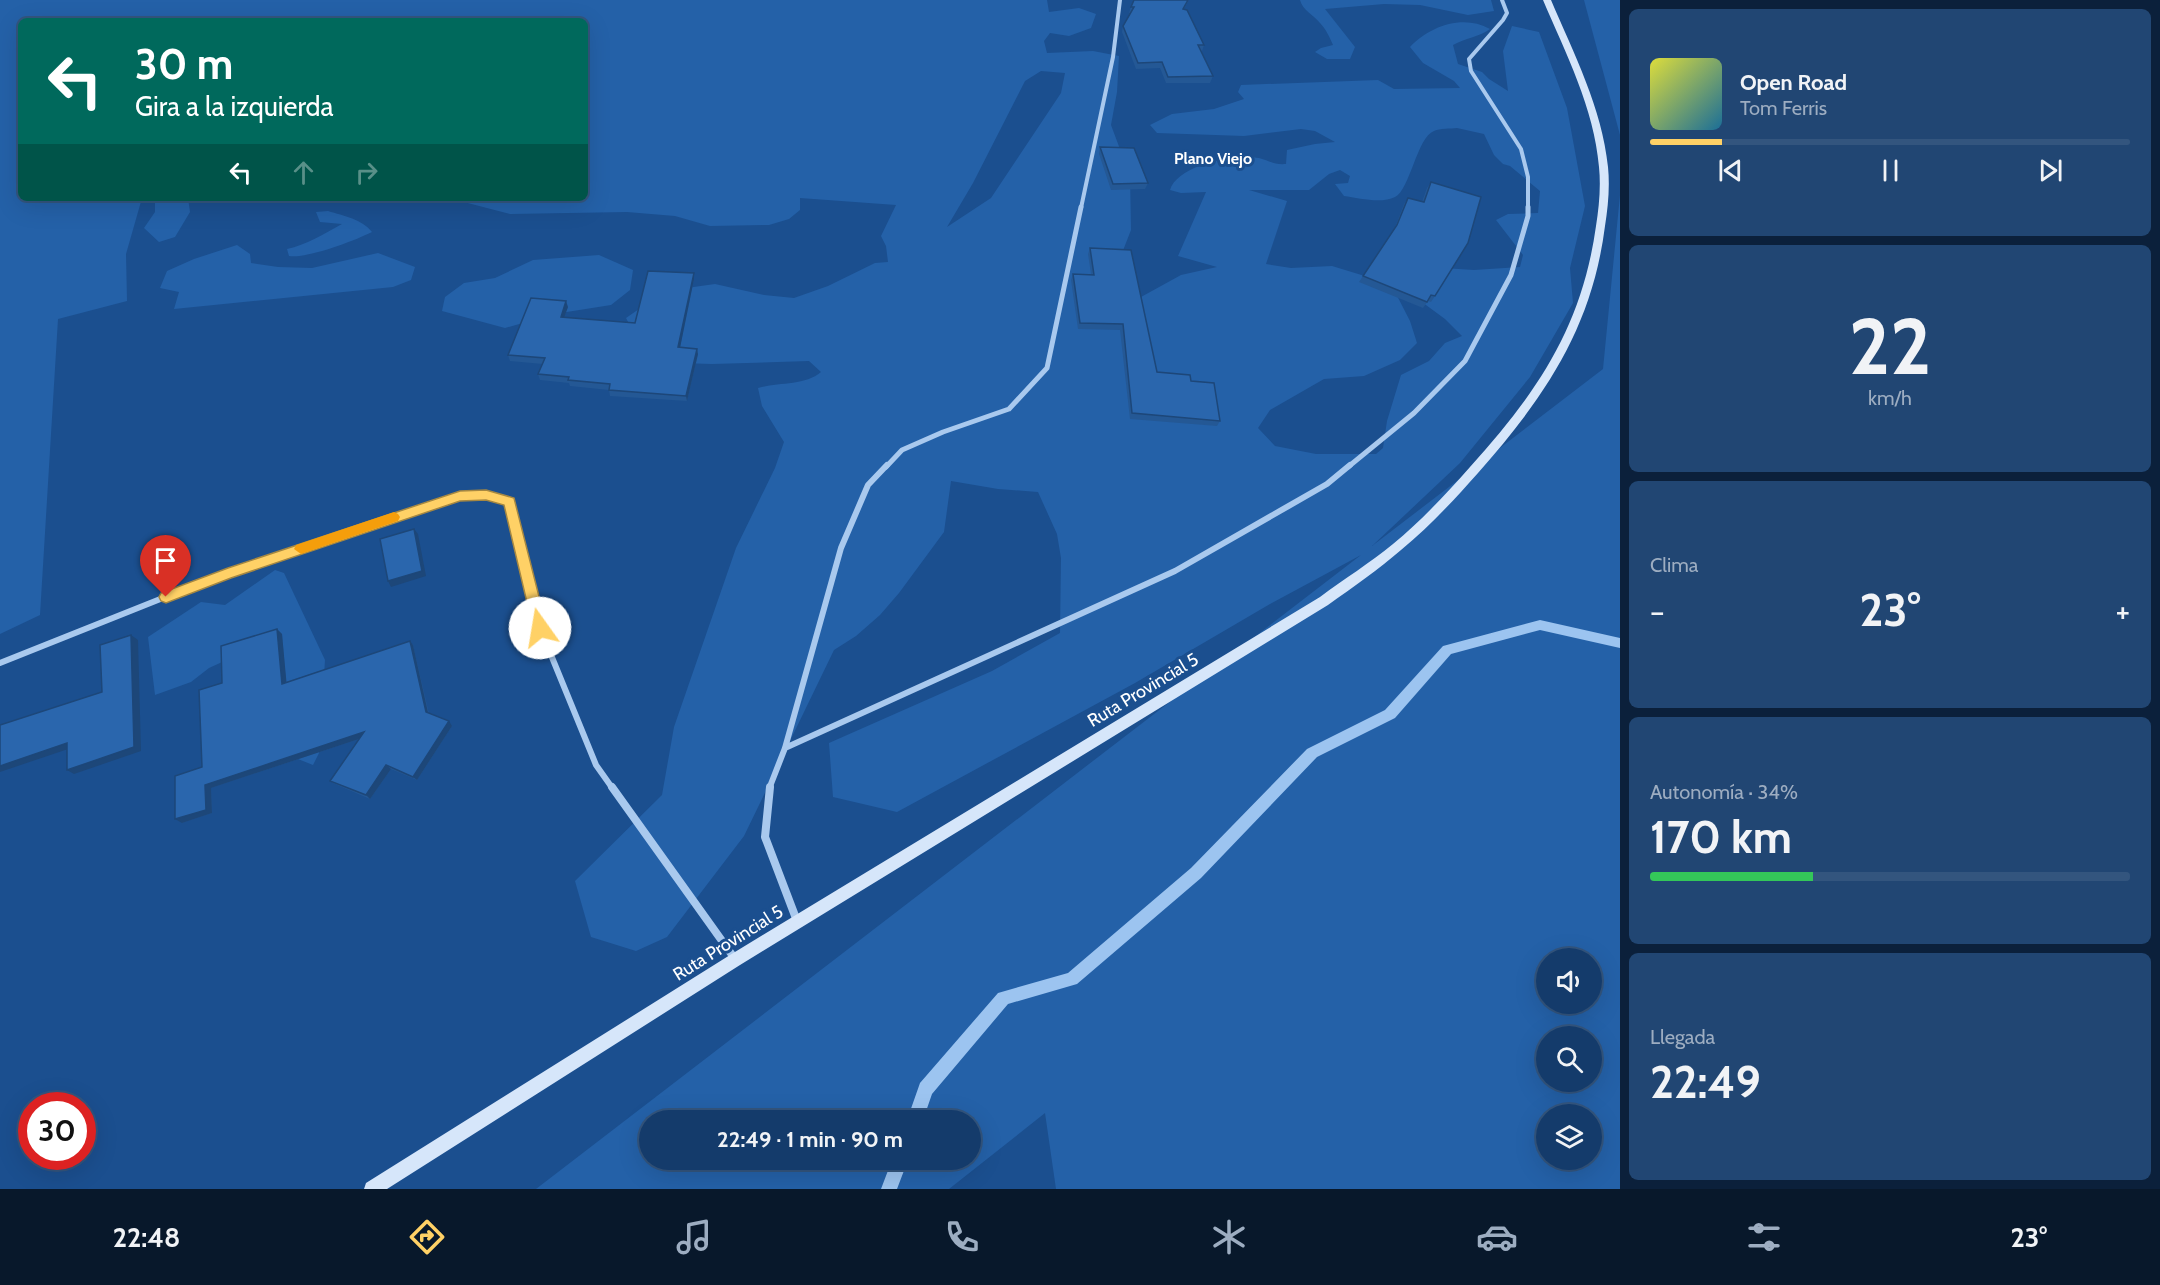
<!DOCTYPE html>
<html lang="es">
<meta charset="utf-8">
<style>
:root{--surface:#143b6b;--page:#214673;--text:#f1f3f6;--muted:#9dadc1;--line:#33557e;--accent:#ffd166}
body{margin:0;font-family:Cabin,sans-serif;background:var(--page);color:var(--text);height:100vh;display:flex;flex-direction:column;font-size:22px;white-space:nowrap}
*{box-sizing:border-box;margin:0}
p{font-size:20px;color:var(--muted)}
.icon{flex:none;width:33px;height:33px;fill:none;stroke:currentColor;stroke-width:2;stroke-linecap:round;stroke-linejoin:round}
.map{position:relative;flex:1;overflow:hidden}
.details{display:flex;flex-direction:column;gap:9px;padding:9px;background:#0b203b;width:540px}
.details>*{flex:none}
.top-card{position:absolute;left:18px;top:18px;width:570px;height:183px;border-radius:9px;box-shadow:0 6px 24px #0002,0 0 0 2px var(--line);background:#00695c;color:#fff;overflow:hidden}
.fabs{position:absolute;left:1536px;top:948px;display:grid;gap:12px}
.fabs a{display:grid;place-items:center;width:66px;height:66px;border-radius:50%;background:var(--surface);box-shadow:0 6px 24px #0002,0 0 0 2px var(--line);font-size:30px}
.speed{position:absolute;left:18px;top:1092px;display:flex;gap:12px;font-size:30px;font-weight:700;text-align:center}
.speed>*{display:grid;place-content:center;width:78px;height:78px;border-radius:50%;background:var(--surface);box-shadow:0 6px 24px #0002,0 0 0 2px var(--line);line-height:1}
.speed .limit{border:9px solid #d22;background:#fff;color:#111}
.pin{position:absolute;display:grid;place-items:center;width:51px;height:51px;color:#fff;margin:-62px -26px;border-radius:50% 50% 50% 0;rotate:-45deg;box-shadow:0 0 6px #0007}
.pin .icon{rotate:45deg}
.me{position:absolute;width:66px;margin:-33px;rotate:347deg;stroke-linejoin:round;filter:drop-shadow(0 0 4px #0008)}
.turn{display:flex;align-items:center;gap:21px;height:126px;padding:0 18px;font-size:27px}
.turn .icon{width:78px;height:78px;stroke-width:2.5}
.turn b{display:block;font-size:42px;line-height:51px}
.lanes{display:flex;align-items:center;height:57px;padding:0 18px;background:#0003;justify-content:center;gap:30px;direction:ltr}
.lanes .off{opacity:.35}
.big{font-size:45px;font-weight:700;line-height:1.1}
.details .tile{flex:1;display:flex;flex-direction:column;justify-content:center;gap:9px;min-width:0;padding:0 21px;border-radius:9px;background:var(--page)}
.details .dial{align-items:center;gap:0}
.dial b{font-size:78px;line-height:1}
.song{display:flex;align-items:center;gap:18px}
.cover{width:72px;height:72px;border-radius:9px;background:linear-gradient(135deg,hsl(60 70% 55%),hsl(200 70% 35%))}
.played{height:6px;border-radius:3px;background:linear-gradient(90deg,var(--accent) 15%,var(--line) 15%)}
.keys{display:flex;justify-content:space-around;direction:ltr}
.heat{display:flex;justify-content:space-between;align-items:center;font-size:33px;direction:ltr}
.charge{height:9px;border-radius:4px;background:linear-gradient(90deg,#34c759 34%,var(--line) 0)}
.trip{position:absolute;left:639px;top:1110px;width:342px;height:60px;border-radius:30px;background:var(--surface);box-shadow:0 6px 24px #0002,0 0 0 2px var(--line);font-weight:700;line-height:60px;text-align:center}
.tabs{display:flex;height:96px;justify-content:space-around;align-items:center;background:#08182b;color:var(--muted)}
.tabs .icon{width:42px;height:42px}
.tabs .current{color:var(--accent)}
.tabs b{font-size:27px;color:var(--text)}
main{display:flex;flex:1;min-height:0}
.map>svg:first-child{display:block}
.green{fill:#2461a8;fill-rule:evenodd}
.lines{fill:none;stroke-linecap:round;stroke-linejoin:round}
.stream{fill:#9cc4f0;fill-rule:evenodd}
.street-far3{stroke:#a9c9ee;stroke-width:4}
.street-far2{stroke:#a9c9ee;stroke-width:5}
.street-far1{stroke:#a9c9ee;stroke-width:6}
.street{stroke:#a9c9ee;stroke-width:8}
.secondary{fill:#d6e6fa;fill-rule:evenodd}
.wall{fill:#245895}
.shaded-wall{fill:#1d4779}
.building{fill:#2a66ad;stroke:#1d4779;stroke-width:1.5}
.route{fill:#ffd166;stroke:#a68842;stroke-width:1.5}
.slow{fill:#f59e0b}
.labels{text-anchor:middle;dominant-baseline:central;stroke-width:6;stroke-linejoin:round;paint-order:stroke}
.far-neighbourhood-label{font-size:16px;font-weight:bold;fill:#fff;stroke:#1b4f8f}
.street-label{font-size:18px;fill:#fff;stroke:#1b4f8f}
</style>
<main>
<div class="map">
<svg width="1620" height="1189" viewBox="0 0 1620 1189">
<rect width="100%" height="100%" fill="#1b4f8f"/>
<!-- green -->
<path class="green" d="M0,0H1047L1049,12L1079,8L1096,14L1091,28L1069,36L1050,33L1044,41L1047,53L1093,51L1119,56L1117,92L1111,125L1130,176L1131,230L1115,271L1121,308L1181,275L1217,267L1178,256L1206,192L1181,193L1170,190C1177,165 1236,153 1259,158C1270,161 1274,165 1286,164L1287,150L1315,144L1335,142L1315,131L1301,129L1244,136L1157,133L1150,125L1172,114L1214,109L1244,99L1238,92L1241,85L1378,80L1394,89L1460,88L1454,81L1423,63L1410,47C1430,26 1463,14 1490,29C1479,37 1465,38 1453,45L1458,64L1482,72L1489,79L1508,91L1503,51L1512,26L1539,32L1567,108L1585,206L1570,268L1573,303L1530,377L1460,463L1372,546L1603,369L1620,195V1189H1056L1045,1113L949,1189H536L1361,555L1270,604L1135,683L897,812L833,797L829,743L992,671L1060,633L1061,558L1057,534L1038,492L998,489L951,481L944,532L899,593L880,615L856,636L834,650L744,836L667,937L636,951L591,937L575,881L662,795L674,727L736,548L775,468L784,442L762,406L758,388C778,382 805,386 821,372L809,361L712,364L649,362L626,318L665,291L715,284L764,295L794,298L828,286L875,263L888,262L886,246L881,236L896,205L800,198V210L789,219L769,225L710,226L675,216L627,212L510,214L460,201L458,198H585V21H21V198H142L126,254L127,301L58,319L40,615L0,634ZM1041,71L1065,73L1061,93L991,198L947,227L973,183L1025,81ZM1457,128L1484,134L1494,155L1503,164L1510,166L1540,191L1538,213L1508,214L1496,220L1523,255L1520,267L1474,270L1443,268L1411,294L1445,319L1462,336L1445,343L1429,361L1401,375L1387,421L1383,448L1376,454H1316L1275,446L1258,428L1270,410L1324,379L1364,376L1400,360L1417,343L1410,321L1391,284L1332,266L1291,268L1266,264L1287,201L1249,190H1309L1329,174L1340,170L1350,176L1348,183L1335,184L1344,196C1359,198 1381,204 1395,197C1410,190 1417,137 1434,131C1440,128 1450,129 1457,128ZM1546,958H1592V1004H1546ZM1546,1036H1592V1082H1546ZM1546,1114H1592V1160H1546ZM650,1120H970V1160H650Z
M1300,0H1491L1494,11L1468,15L1420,5L1384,4L1325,9L1355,47L1350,59H1327L1315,52L1321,48L1333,45C1330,38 1326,29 1320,23C1313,14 1303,11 1300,0Z
M1584,0H1620V135Z
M155,198H188L190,212L175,237L159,242L144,228L155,212Z
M328,211C344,216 362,219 372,232C354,241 306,259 289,256L287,249C306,245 324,234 342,224L320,222L316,212Z
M237,245L250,254L251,263L278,267L312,268L378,253L415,267L411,280L393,287L174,309L179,292L160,288L167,271L194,259Z
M599,255L633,270L630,290L611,305L554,314L505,328L442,311L445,297L464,283L495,278L533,260Z
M275,570L284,573L325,660L319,753L313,765L273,749L242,653L209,668L191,682L155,695L148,637L201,602L225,605Z"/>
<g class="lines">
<!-- stream -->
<path class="stream" d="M1540,620L1620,638V648L1540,630L1451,654L1395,718L1317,757L1201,878L1077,984L1008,1004L932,1094L923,1120H907L920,1083L998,993L1068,973L1191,868L1307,749L1385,710L1443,646Z
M892,1160H908L897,1189H881Z"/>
<!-- street-far3 -->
<path class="street-far3" d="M1502,0L1507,13L1503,20L1469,59L1471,71L1521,149L1528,177V208
M1081,208L1113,57L1120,0"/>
<!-- street-far2 -->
<path class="street-far2" d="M886,467L902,450L943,432L1009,409L1047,368L1081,207
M1348,467L1414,413L1465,361L1511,275L1528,216V207"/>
<!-- street-far1 -->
<path class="street-far1" d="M0,663L208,580L460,496L486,495L509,502L540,628L596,765L613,789
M785,748L1175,571L1327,484L1350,465
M769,789L785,748L841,548L868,485L887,465"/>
<!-- street -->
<path class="street" d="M612,787L735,959
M770,787L765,837L797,921"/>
<!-- secondary -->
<path class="secondary" d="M1543,0H1551C1574,54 1602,108 1608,167C1610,187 1608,207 1605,226C1592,328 1545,397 1478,473C1454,500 1429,527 1401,550C1378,570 1353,587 1328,605L740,965L387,1189H364L366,1183L730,955L1320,597C1344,579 1370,563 1393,544C1421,521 1446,494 1470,467C1537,393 1582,327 1596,226C1599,207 1601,187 1599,167C1594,108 1566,54 1543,0Z"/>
</g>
<!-- wall -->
<path class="wall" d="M1134,0H1189L1184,9L1204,45L1202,51H1201L1213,76L1210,83H1166L1160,68L1136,69L1122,32L1123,26L1131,13H1129L1131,7Z
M1100,147L1148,183L1145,189L1111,190L1099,154Z
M1431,182L1435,296L1431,302L1428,301L1423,308L1359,282L1394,230L1404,204L1408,198L1422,202L1427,188Z
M1090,248L1157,372L1191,381L1220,421L1217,426L1130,419L1120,330L1078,329L1071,280L1073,274H1091L1088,254Z
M694,279L680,347L698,354L687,401L610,396L609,390L570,386L569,383L540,380L538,374L543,364L510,361L508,355L568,307L564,317L635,323Z
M277,629L282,634L286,682L410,641L413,645L429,714L452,726L417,780L391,769L370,799L335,784L330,781L359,739L211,788L212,813L182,823L202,767Z"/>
<!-- shaded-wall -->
<path class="shaded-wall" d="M694,273V279L679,353L678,347Z
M566,301L568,307L562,323L561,317Z
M697,349L698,354L687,401L686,396Z
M414,529L418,534L426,576L391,587L388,581Z
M277,629L282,634L287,688L282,684Z
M131,635L138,640L141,751L74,774L67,770Z
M410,641L413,645L429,717L426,712Z
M449,721L452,726L417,780L413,777Z
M364,732L368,736L211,788L212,813L182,823L175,819L205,785Z
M67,743L74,747L0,772V766Z
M386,765L391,769L370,799L366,795Z"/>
<!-- building -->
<path class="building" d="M1134,0H1188L1183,9L1187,10L1204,45H1198L1213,76L1168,77L1162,62L1138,63L1123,26L1134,7H1131Z
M1100,147L1134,148L1148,183L1113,184Z
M1431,182L1481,197L1468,243L1435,296L1431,295L1427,302L1363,276L1397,225L1408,198L1424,202Z
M1090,248L1131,250L1157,372L1190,375L1191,381L1214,383L1220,421L1132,413L1123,324L1080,323L1073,274L1094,275Z
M648,271L694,273L678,347L697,349L686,396L609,390L610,384L568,380L569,377L538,374L545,358L508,355L531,298L566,301L561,317L635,323Z
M414,529L422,571L388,581L380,539Z
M277,629L282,684L410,641L426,712L449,721L413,777L386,765L366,795L330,781L364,732L205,785L206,810L175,819V776L202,767L199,690L222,683L221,646Z
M131,635L134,747L67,770V743L0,766V725L102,692L100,645Z"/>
<!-- route -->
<path class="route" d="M486,490L514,498L515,502L547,628L545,632H535L533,628L504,505L486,500L460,501L231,578L166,603L161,601L159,597L161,593L228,568L460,491Z"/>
<!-- slow -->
<path class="slow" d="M394,512L398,514L400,517L398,521L301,554L294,549L296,545Z"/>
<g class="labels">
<!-- far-neighbourhood labels -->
<g class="far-neighbourhood-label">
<text x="1213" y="158">Plano Viejo</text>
</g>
<!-- street labels -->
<g class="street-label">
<text transform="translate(1143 690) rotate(-31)">Ruta Provincial 5</text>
<text transform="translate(728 943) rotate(-32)">Ruta Provincial 5</text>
</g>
</g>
</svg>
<div class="fabs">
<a><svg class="icon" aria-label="sound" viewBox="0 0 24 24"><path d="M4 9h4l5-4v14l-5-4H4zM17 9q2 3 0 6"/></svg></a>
<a><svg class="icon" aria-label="search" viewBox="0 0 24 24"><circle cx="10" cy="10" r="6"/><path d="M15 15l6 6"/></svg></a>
<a><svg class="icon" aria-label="layers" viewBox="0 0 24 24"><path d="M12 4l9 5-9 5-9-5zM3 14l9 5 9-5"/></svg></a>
</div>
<div class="speed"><div class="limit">30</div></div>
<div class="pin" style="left:166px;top:597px;background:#d93025"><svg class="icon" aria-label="arrive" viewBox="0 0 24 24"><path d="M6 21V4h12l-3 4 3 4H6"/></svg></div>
<svg class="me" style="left:540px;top:628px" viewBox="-20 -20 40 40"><circle r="19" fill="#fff"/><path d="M0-13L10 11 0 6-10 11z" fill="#ffd166"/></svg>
<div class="trip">22:49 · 1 min · 90 m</div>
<div class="top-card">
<div class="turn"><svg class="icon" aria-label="left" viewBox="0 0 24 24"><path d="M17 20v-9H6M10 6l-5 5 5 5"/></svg><div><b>30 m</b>Gira a la izquierda</div></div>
<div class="lanes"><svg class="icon" aria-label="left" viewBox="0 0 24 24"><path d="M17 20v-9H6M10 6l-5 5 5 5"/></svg><svg class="icon off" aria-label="ahead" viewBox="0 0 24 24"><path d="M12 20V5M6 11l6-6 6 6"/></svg><svg class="icon off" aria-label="right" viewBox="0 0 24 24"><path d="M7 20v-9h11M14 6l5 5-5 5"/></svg></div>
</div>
</div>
<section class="details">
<div class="tile">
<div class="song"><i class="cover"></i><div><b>Open Road</b><p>Tom Ferris</p></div></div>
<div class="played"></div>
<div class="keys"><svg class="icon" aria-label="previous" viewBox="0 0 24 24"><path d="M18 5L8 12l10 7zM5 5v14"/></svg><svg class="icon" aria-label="pause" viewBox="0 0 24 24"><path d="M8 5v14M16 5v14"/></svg><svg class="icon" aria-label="next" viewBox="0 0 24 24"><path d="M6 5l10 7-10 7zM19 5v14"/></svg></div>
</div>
<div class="tile dial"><b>22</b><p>km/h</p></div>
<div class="tile"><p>Clima</p>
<div class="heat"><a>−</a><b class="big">23°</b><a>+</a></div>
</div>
<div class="tile"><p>Autonomía · 34%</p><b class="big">170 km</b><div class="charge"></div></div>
<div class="tile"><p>Llegada</p><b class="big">22:49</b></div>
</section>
</main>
<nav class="tabs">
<b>22:48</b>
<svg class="icon current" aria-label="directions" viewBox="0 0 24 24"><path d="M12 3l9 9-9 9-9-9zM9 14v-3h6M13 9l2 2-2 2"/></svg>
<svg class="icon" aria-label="music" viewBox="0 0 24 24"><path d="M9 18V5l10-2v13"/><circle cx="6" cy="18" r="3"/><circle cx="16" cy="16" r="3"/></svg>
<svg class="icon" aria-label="phone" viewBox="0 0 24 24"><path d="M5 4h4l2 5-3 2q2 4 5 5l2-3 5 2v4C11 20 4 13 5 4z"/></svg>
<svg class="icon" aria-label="climate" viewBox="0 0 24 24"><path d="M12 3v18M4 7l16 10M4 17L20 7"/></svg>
<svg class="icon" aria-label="car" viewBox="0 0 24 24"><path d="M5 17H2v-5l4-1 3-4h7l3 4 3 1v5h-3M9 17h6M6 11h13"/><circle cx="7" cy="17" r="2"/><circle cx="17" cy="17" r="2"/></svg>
<svg class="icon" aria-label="filters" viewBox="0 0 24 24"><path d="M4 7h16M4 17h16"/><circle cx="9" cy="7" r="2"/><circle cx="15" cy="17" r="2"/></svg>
<b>23°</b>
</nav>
